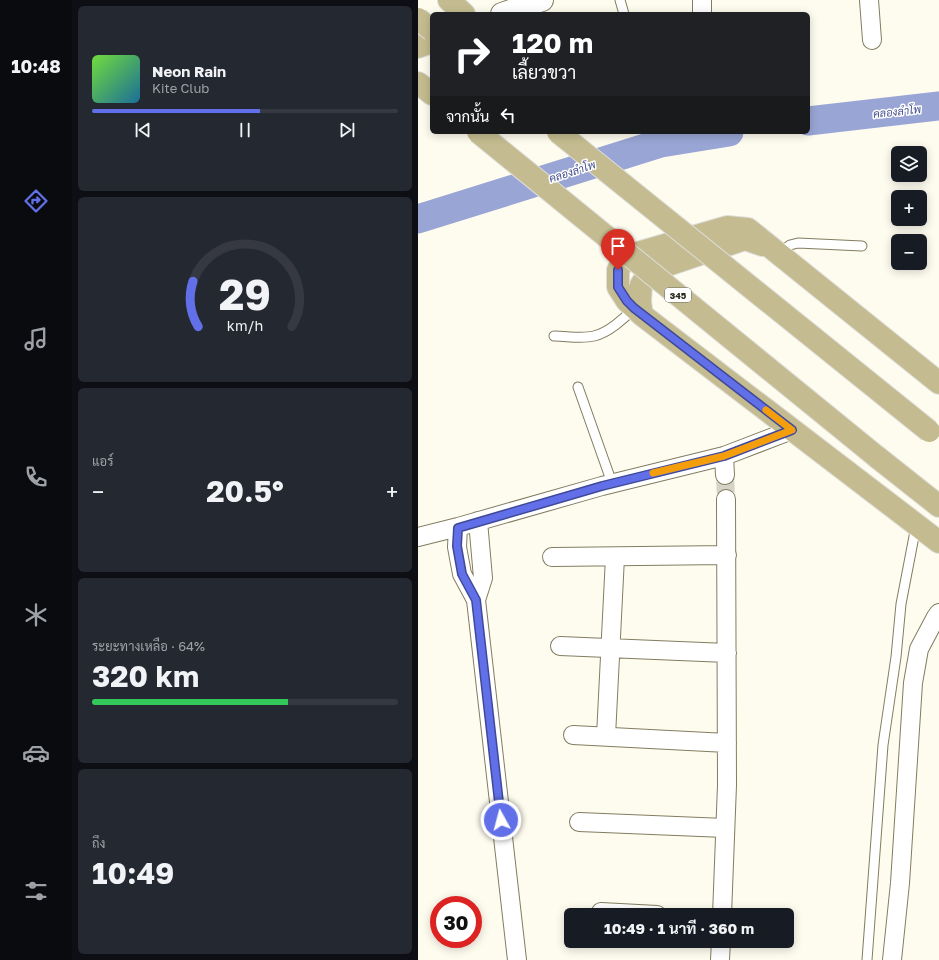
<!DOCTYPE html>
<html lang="th">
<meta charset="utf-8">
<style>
:root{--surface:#171b24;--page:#242831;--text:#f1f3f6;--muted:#9ea1a6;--line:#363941;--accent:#6170e8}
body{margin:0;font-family:"Golos Text",Sarabun,sans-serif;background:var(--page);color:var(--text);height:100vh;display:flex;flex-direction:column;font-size:15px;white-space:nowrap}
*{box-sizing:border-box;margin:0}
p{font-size:13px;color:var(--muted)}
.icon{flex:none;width:22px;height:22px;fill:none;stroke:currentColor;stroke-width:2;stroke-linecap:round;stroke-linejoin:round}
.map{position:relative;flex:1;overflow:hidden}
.panel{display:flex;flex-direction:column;gap:6px;padding:6px;background:#0d0f14;width:346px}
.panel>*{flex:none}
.hud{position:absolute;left:12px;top:12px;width:380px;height:122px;border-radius:6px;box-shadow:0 2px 10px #0003;background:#202124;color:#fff;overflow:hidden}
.tools{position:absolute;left:473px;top:146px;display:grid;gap:8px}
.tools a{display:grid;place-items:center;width:36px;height:36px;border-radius:6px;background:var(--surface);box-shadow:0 2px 10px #0003;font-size:20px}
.speed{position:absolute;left:12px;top:896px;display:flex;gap:8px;font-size:20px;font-weight:700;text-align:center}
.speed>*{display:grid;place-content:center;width:52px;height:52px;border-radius:50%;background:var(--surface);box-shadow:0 2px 10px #0003;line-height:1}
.speed .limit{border:6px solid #d22;background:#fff;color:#111}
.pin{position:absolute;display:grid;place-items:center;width:34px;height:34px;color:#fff;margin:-41px -17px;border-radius:50% 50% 50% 0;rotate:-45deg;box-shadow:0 0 4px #0007}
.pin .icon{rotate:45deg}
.me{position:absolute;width:44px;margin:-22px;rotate:353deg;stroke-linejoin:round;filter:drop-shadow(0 0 3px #0008)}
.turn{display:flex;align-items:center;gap:14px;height:84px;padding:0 16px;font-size:18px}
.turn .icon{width:52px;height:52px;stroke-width:2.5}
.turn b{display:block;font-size:28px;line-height:34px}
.then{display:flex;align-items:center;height:38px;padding:0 16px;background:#0003;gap:8px;font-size:15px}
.big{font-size:30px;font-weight:700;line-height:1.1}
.panel .tile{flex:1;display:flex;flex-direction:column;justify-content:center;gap:6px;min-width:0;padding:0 14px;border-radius:6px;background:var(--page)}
.panel .dial{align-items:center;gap:0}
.dial svg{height:104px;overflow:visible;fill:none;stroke:var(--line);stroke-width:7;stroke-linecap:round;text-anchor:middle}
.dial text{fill:var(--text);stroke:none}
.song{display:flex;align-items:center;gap:12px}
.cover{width:48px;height:48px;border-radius:6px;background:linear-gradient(135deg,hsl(100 70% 55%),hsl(200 70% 35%))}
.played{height:4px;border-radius:2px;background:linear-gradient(90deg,var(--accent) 55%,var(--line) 55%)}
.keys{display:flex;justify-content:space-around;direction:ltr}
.heat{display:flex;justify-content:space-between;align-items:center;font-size:22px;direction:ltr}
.charge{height:6px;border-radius:3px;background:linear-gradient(90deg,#34c759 64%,var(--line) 0)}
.trip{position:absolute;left:146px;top:908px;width:230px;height:40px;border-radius:6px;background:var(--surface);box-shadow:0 2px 10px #0003;font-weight:700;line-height:40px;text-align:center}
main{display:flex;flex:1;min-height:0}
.tabs{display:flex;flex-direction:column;width:72px;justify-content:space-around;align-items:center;background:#090b0e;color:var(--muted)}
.tabs .icon{width:28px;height:28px}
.tabs .active{color:var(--accent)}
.tabs b{font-size:18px;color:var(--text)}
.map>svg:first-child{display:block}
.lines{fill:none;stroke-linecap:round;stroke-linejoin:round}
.river{stroke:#99a5d5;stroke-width:29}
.minor-tunnel{stroke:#d5d3c6;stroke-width:18;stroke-dasharray:18 9;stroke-linecap:butt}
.service-casing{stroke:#827d60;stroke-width:11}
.minor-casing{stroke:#827d60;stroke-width:20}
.tertiary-casing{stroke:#827d60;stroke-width:24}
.primary-casing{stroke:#dedddb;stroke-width:24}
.service{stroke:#fff;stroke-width:9}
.minor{stroke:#fff;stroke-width:18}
.tertiary{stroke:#fff;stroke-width:22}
.primary{stroke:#c4bc90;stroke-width:22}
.primary-bridge-casing{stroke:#dedddb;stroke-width:24;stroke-linecap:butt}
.primary-bridge{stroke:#c4bc90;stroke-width:22}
.route-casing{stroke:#3f4997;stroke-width:10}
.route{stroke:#6170e8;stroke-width:7}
.slow{stroke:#f59e0b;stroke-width:7}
.labels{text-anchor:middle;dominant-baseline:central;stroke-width:3;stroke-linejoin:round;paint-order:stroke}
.shield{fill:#fff;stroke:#6d6c63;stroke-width:1}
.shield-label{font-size:9px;font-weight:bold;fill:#2f2d20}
.water-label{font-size:11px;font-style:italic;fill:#46508f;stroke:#fff}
</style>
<main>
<nav class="tabs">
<b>10:48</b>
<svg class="icon active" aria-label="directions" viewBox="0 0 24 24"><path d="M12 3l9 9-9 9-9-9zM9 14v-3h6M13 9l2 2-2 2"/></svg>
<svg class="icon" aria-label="music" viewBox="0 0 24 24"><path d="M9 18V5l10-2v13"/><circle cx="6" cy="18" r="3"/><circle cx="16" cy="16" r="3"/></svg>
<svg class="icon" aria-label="phone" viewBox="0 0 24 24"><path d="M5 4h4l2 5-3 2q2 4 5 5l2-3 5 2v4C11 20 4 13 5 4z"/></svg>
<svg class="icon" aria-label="climate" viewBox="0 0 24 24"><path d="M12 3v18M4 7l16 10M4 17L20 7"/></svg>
<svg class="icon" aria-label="car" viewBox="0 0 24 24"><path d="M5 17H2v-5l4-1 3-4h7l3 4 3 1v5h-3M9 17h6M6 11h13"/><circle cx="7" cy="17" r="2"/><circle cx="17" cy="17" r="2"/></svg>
<svg class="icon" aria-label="filters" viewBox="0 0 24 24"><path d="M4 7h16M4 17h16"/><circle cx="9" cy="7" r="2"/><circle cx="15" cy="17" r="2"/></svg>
</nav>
<section class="panel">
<div class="tile">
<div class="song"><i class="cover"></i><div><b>Neon Rain</b><p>Kite Club</p></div></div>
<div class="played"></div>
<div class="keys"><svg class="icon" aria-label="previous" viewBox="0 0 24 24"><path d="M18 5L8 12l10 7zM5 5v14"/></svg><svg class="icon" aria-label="pause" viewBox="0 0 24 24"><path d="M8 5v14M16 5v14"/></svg><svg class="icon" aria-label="next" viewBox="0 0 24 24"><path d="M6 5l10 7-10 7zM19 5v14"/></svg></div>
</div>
<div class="tile dial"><svg viewBox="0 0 100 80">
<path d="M14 69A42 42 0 1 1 86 69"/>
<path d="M14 69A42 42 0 0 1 10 34" stroke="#6170e8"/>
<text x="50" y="56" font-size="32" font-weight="700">29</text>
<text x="50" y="72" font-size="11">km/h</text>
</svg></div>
<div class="tile"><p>แอร์</p>
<div class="heat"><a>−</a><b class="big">20.5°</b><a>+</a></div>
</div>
<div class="tile"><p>ระยะทางเหลือ · 64%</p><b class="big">320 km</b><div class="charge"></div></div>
<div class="tile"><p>ถึง</p><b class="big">10:49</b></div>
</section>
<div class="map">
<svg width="521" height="960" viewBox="0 0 521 960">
<rect width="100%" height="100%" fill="#fefcef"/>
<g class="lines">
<!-- river -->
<path class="river" d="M390,121L521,106
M0,219L243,143L311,132"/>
<!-- minor-tunnel -->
<path class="minor-tunnel" d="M307,475L308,499"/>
<!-- service casing -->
<g class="service-casing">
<path id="service" d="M202,0L206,14
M361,254L372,245L380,243L444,246
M136,336C149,336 163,339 176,336C190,333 207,318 216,308
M160,387L194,483
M449,960L465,745L478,657L483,604L498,526"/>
</g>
<!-- minor casing -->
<g class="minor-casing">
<path id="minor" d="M284,0V14
M451,0L454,40
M306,456L307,475
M40,527L39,547L44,574L58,600L99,960
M0,537L40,527L184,486L306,456L374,430
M134,557L309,555
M58,600L65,578L60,521
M142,646L309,653
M155,735L309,743
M188,736L197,557
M161,822L307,828
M183,912L239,915
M304,915L309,785L308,499
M302,960L303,941
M474,960L482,883L495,683L501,649L518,617L521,613"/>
</g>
<!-- tertiary casing -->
<g class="tertiary-casing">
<path id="tertiary" d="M84,14L124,0"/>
</g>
<!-- primary casing -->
<g class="primary-casing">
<path id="primary" d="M31,0L46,14
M0,47L14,42
M0,83L14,94
M224,315L222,302L223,285L232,271L327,239L344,245
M521,383L330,229L309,227L209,256L200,270V287L209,301L224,315L521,542
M459,457L521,506"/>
</g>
<!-- service -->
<use href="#service" class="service"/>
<!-- minor -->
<use href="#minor" class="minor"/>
<!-- tertiary -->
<use href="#tertiary" class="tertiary"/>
<!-- primary -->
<use href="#primary" class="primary"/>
<!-- primary-bridge casing -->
<g class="primary-bridge-casing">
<path id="primary-bridge" d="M0,19L14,30
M60,132L459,457
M140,132L511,431"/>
</g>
<!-- primary-bridge -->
<use href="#primary-bridge" class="primary-bridge"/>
</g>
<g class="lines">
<!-- route casing -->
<g class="route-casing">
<path id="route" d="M83,820L58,600L44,574L39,546L40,528L184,486L306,456L374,430L216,308L209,301L200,287V270"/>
</g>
<!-- route -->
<use href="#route" class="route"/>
<!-- slow -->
<path class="slow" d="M235,473L306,456L374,430L348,410"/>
</g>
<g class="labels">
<!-- shield labels -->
<rect class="shield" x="247" y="288" width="26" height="14" rx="3"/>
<g class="shield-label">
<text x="260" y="295">345</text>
</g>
<!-- water labels -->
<g class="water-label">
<text transform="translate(479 111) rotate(-6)">คลองลำโพ</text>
<text transform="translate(154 171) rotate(-18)">คลองลำโพ</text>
</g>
</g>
</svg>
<div class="tools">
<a><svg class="icon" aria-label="layers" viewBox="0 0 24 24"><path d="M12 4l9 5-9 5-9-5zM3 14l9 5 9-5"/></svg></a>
<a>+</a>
<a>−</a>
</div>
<div class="speed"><div class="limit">30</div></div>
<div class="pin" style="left:200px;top:270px;background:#d93025"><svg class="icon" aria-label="arrive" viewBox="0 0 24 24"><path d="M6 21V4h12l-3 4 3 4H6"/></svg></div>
<svg class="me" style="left:83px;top:820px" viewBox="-20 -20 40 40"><circle r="17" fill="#6170e8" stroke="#fff" stroke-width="3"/><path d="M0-11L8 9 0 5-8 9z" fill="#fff"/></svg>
<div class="trip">10:49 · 1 นาที · 360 m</div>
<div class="hud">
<div class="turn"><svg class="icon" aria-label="right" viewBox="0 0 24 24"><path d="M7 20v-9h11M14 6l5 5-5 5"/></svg><div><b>120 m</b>เลี้ยวขวา</div></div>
<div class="then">จากนั้น<svg class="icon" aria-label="left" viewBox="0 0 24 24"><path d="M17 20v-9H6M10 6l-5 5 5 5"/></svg></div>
</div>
</div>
</main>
